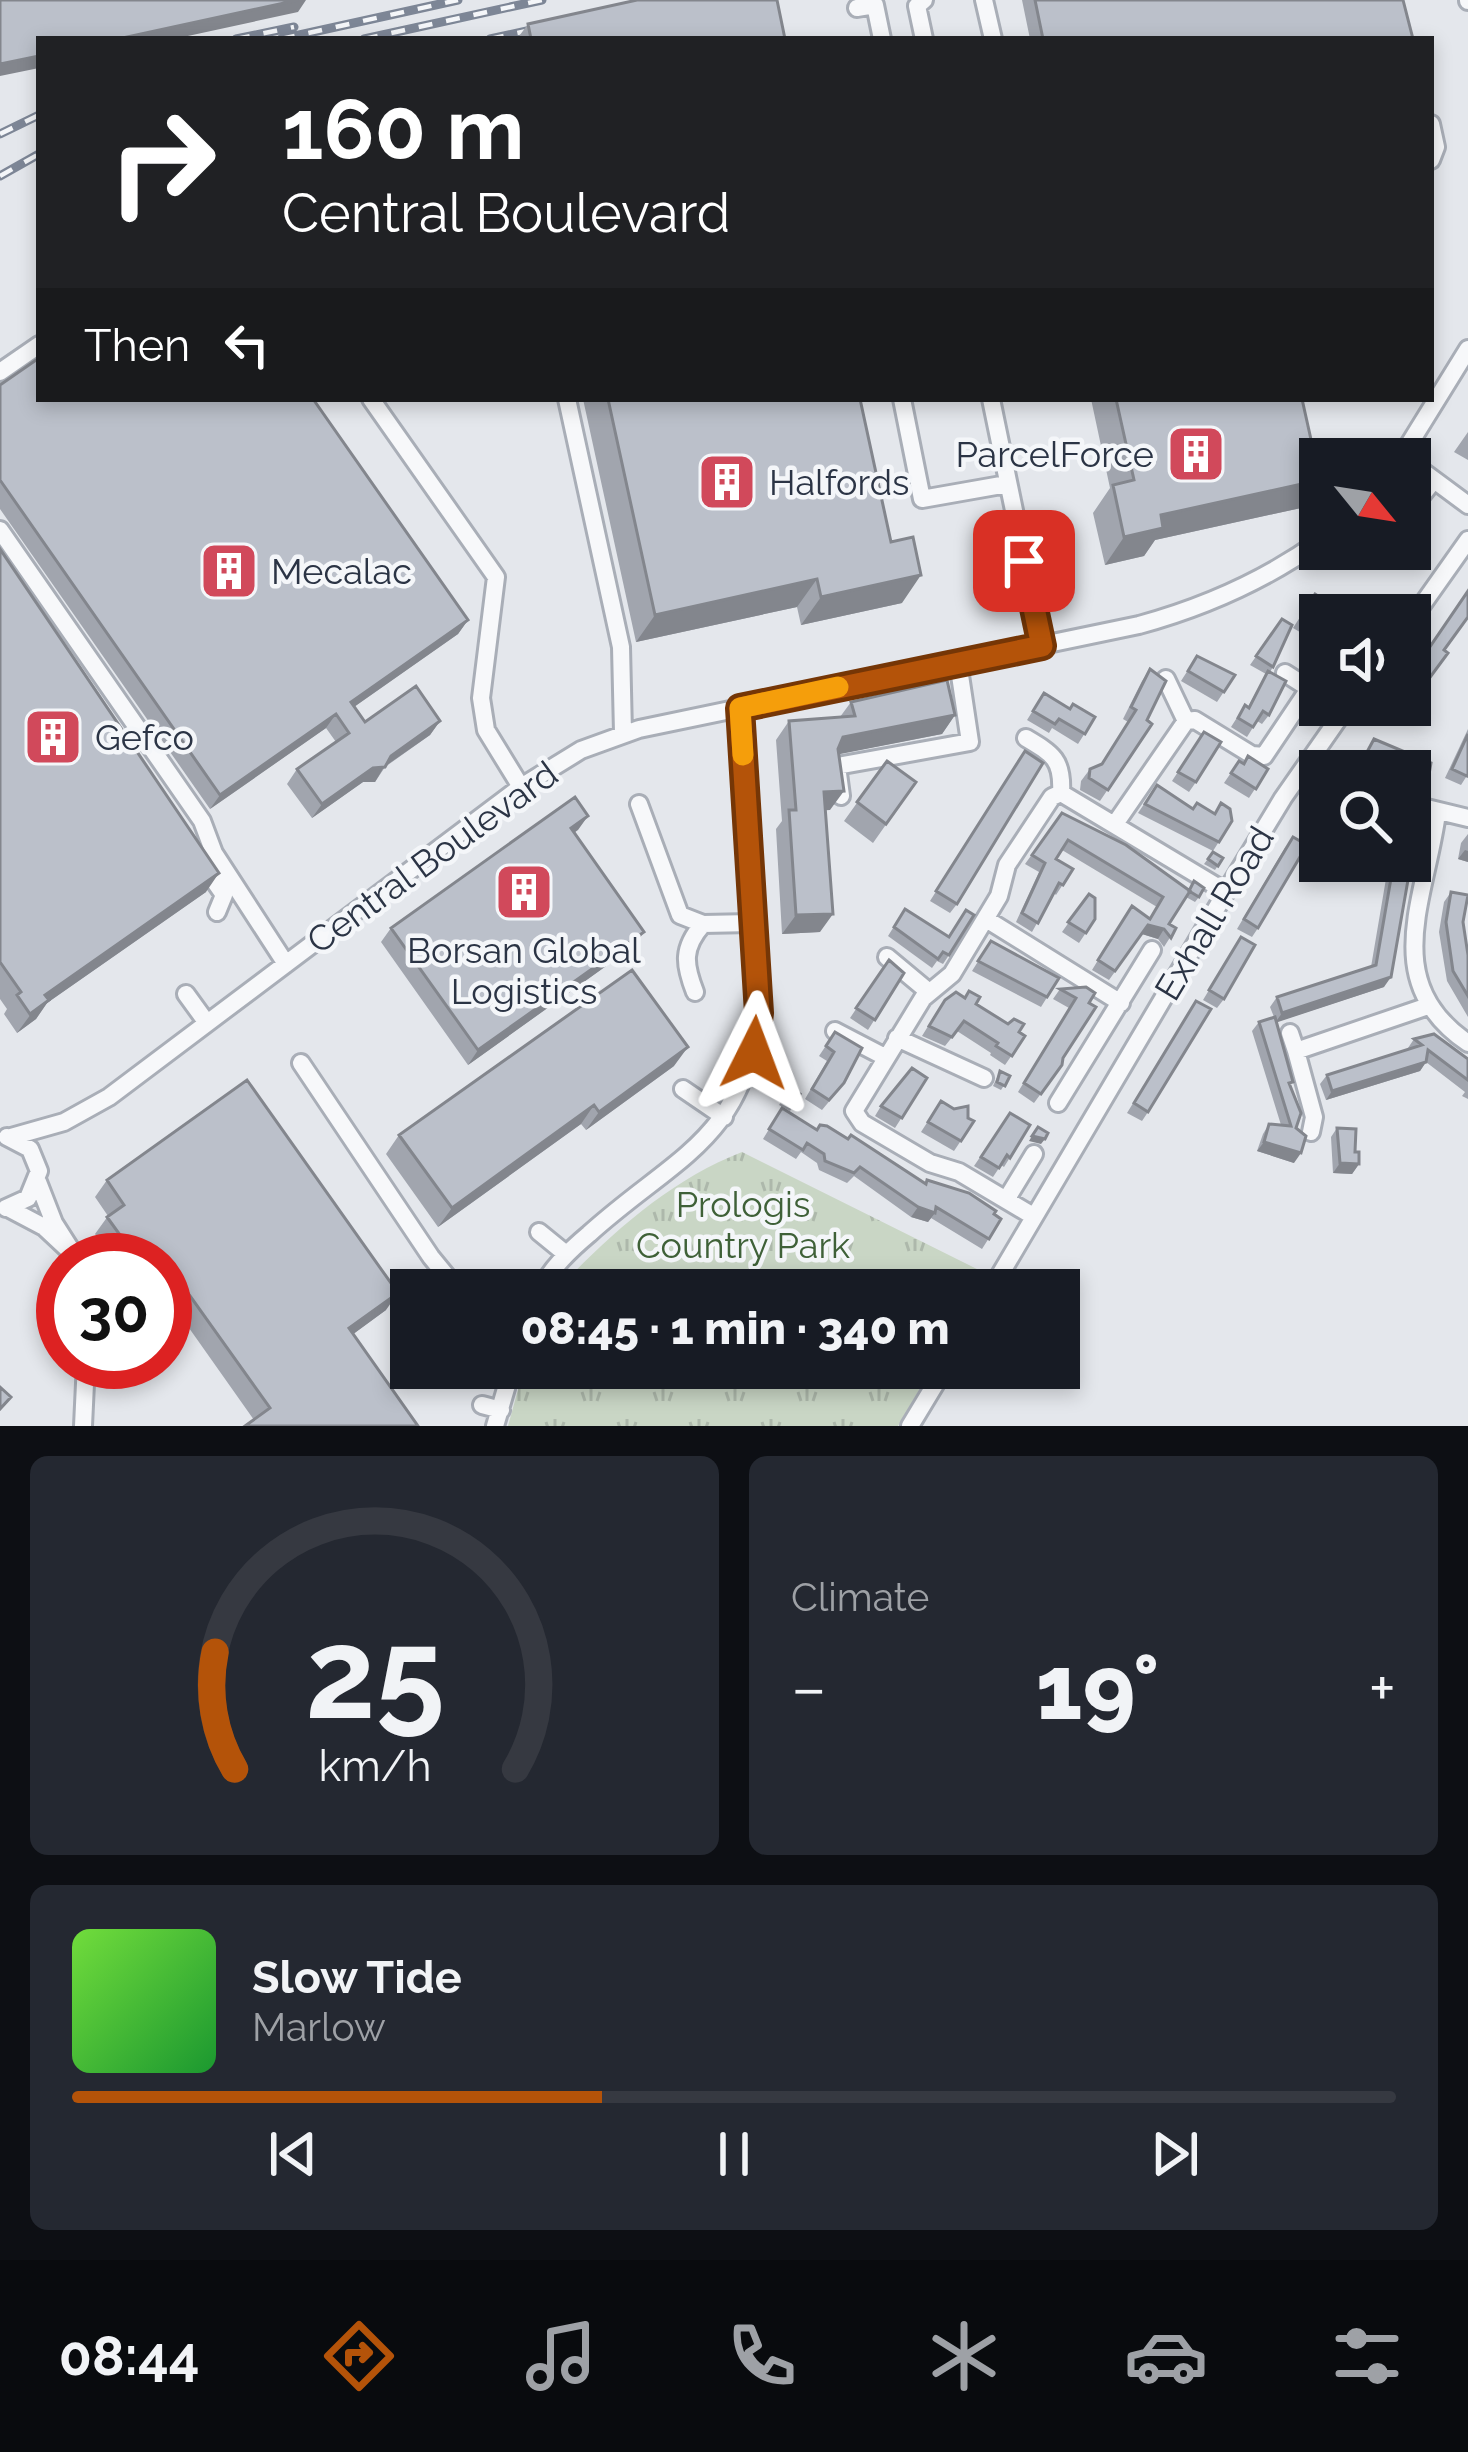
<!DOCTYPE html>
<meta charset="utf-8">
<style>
:root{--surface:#171b24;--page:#242831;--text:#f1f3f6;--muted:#9ea1a6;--line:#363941;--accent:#b45309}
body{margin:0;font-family:Raleway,sans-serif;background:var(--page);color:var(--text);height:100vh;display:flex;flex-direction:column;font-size:45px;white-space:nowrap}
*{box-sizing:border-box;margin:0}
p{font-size:39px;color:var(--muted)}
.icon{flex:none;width:66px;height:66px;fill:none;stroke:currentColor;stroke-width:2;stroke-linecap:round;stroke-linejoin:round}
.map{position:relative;height:1426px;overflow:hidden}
.side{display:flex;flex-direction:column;gap:30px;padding:30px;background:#0d0f14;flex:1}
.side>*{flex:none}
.banner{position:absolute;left:36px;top:36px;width:1398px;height:366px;border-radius:0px;box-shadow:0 6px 18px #0003;background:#202124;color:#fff;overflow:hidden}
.needle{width:78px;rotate:120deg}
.buttons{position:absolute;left:1299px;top:438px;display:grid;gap:24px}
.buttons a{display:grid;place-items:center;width:132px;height:132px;border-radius:0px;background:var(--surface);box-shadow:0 6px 18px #0003;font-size:60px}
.speed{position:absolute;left:36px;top:1233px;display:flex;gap:24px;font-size:60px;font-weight:700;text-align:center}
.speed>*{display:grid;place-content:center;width:156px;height:156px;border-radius:50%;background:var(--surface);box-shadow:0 6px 18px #0003;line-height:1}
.speed .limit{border:18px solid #d22;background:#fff;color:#111}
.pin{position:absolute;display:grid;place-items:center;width:102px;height:102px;color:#fff;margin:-51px;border-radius:24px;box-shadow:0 6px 18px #0006}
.me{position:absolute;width:132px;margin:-66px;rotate:3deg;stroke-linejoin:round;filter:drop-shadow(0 0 9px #0008)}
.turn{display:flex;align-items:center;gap:42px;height:252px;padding:0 48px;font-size:54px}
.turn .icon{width:156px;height:156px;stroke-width:2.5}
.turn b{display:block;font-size:84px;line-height:102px}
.then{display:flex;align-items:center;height:114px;padding:0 48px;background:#0003;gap:24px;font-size:45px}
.big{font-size:90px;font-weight:800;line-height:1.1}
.side .tile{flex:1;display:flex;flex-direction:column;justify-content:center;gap:18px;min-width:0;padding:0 42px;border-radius:18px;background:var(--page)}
.side .dial{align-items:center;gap:0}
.dial svg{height:312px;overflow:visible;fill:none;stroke:var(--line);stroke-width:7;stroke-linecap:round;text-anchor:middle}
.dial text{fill:var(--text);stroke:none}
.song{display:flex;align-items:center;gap:36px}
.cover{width:144px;height:144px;border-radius:18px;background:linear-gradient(135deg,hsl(100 70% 55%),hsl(130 70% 35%))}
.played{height:12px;border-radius:6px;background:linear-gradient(90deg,var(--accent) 40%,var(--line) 40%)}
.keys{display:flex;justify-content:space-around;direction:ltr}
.heat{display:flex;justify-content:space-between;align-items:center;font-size:66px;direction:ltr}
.side .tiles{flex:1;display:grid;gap:30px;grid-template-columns:1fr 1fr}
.tile:last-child{grid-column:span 2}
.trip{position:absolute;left:390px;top:1269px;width:690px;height:120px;border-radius:0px;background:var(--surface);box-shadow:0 6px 18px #0003;font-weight:800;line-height:120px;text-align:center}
.tab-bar{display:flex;height:192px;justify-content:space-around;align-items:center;background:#090b0e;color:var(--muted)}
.tab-bar .icon{width:84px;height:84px}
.tab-bar .selected{color:var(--accent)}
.tab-bar b{font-size:54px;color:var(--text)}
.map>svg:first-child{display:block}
.park{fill:url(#park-tufts)}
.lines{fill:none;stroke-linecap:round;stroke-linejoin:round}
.minor-casing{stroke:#a9aeb7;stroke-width:22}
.minor{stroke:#f7f8fa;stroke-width:16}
.rail-casing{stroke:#7d8696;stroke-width:9}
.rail{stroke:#f4f6f9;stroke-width:4.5;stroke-dasharray:14;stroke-linecap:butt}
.wall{fill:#a1a5ae}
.shaded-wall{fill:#83868d}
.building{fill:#bbc0ca;stroke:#83868d;stroke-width:3}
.route-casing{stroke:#753606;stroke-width:30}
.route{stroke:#b45309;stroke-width:21}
.slow{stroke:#f59e0b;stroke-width:21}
.labels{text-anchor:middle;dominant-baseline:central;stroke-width:9;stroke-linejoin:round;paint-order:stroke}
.poi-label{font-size:36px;fill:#2b3445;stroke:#f4f6f9;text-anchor:start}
.street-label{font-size:36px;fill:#2b3445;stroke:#f4f6f9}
.park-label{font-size:36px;fill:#3f6138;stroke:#f4f6f9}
</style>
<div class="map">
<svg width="1468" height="1426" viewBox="0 0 1468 1426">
<defs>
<pattern id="park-tufts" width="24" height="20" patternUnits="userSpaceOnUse" patternTransform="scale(3)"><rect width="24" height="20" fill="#c9d6c5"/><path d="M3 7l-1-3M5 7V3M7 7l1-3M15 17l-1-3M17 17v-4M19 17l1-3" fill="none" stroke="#adb8ab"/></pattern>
</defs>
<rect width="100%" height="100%" fill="#e4e7ec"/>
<!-- park -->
<path class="park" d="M742,1152L989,1275L979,1290H557C610,1234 670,1180 742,1152Z
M524,1368H932L898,1426H508Z"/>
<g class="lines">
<!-- minor casing -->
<g class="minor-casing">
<path id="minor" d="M924,0L917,6L924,39
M984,0L993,39
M1468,0V1
M857,8L875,5L882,39
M1431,124L1436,147L1431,160
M0,372L39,345
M371,399L496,577L481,698L486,730L521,787
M567,399L621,647L623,733
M902,399L922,499L1007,484
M991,399L1042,646
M1400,459L1468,349
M1410,462L1468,505
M1410,510L1434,480
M0,530L202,821L214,853L286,964
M1336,549L1362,558L1374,549
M1001,566L1024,561
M1410,622L1468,540
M1285,673L1310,689
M1166,679L1186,721
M1026,738C1053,754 1063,760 1061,793L1052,797L1007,865L999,896L952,974L923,998L854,1111L862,1123L930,1163L959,1172L1033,1216
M1061,793L1226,892
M841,796L837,766L970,742L958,662
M639,804L680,915L703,924
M1410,804L1468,818
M1437,813C1426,898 1378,982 1468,1043
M1115,824L1186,721L1195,720L1252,755L1264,756L1319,674
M201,862L224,895L217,912
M986,919L1121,1003
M887,957L929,992
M695,992C684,964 682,948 703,924L752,923
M186,994L207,1023
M835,1031L885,1057
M1290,1033L1296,1051
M897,1038L984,1078
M301,1063L431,1257L458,1290
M683,1089L724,1117
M1058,1103L1152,950
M1311,1132L1314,1117L1296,1051L1428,1006
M11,1137L64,1122L109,1097L521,787L581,750L639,729L1139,625C1205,607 1264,581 1320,541
M1006,1200L1034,1154
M6,1208L28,1198L39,1171L30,1149L7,1137
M8,1208L44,1227L75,1256L54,1223L38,1182
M539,1232L566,1254
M540,1290C552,1267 570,1250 589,1234C674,1157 743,1141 759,1013L740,708
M991,1290L1226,892L1283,798L1348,705
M482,1405L501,1410
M83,1426L86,1362
M495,1426L512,1368
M910,1426L945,1368"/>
</g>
<!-- minor -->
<use href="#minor" class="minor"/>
<!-- rail casing -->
<g class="rail-casing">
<path id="rail" d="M236,39L294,27
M281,39L458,0
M364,39L542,0
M490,39L554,25
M0,134L39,115
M0,176L39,154"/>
</g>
<!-- rail -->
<use href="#rail" class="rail"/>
</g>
<!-- wall -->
<path class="wall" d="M1022,0H1403L1413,39H1030Z
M528,24L785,39H517Z
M0,385L468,620L458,634L354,707L365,722L440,721L430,735L385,767L375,782H363L312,818L287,784L297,769L336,742L326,728L210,809L0,509Z
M583,399H860L902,603L801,625L797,607L636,642Z
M1091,399H1302L1301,508L1155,540L1144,556L1105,565L1093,513L1110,488Z
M1468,432V460L1454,452Z
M0,549L206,892L47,1003L36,1019L17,1033L4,1014L7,1009L0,999Z
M1315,594L1320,615V644L1293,628Z
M1282,619L1273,667L1270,672L1269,715L1262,724L1257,721L1247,737L1231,727L1245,705L1248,707L1266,674L1250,665Z
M1197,656L1235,675L1217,702L1181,681Z
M1150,669L1147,720L1152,724L1100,801L1080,790L1081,781L1090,769L1101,765L1128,722L1123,719L1142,681Z
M1044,693L1070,709L1095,717L1078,744L1052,728L1049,733L1027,720Z
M851,702L955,715L942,734L838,754L830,810H825L820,932L782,934L776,829L782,821L776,740L789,721L840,717Z
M1468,729V774L1461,785L1445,778Z
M1204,732L1196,782L1189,792L1172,781Z
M1374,739L1431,763L1428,780L1421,789L1410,786V771H1373L1359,764Z
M1025,751L957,904L950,913L930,901Z
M887,761L916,782L873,843L844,821Z
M1239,761L1244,764L1268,769L1249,798L1224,783Z
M1157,785L1193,809L1232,821L1213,851L1138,813Z
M1062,813L1199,897L1195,902L1186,897L1169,924L1176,928L1164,947L1158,939L1142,934L1109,980L1092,970L1125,916L1150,918L1157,907L1062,850L1056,859L1073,869L1056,895L1054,893L1032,932L1016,922L1039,872L1025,864Z
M588,816L574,833L634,946L468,1065L381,942L391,928Z
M1468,834V862L1458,859L1461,843Z
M1286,846L1258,928L1252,937L1237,929Z
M1213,852L1223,858L1215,870L1204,864Z
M1389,861H1410L1384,987L1276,1022L1290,1086L1296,1128L1294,1163L1257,1151L1263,1134L1269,1124L1281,1125L1252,1031L1259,1022L1274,1017L1270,1007L1277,997L1371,967Z
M1451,892L1463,922L1468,955V1017L1447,981L1439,932L1444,902Z
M1089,894L1095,919L1079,943L1062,932Z
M905,909L949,955L943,964L937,961L932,968L888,936Z
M1241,937L1224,999L1217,1008L1203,1000Z
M991,941L1059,978L1041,1007L972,971Z
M889,960L904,973L868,1030L850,1018Z
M1060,989L1089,1003L1063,1058L1062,1065L1034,1103L1018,1092L1069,1008L1053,999Z
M976,1004L1025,1036L1005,1065L990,1055L991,1053L957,1031L945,1046L922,1036L938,1010Z
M1190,1011L1148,1112L1142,1121L1127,1113Z
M835,1032L837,1092L822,1110L805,1099L827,1061L819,1056Z
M1414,1039L1468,1059V1099L1462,1096L1465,1092L1426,1062L1420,1071L1326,1100L1320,1084L1327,1075L1410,1049L1408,1048Z
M674,1066L586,1130L581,1124L438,1227L386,1154L399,1135Z
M1000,1071L1010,1076L1001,1090L993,1086Z
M927,1078L895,1128L875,1116L881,1106Z
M790,1088L800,1094L790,1111L779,1105Z
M941,1101L974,1121L954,1151L921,1132Z
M782,1108L817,1130L1001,1219L982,1249L931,1218L928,1222L911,1217L854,1176L847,1183L819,1170L817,1163L801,1152L796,1159L763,1139Z
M1010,1113L1030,1125L1004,1167L1001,1165L993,1177L974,1166Z
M1337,1128L1359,1164L1352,1174L1333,1173L1331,1137Z
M107,1180L386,1310L353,1334L418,1426L254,1420L165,1294V1260H113L95,1234L108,1216L95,1197Z"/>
<!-- shaded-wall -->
<path class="shaded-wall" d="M298,0H306L298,12L174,39H118Z
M39,56V68L0,76V64Z
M1320,480L1301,508L1155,540L1144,556L1105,565L1124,537L1161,515Z
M921,575L902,603L801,625L821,597Z
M817,579L797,607L636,642L655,615Z
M468,620L458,634L341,716L351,702Z
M336,714L326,728L210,809L220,795Z
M955,715L942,734L830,756L843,737Z
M440,721L430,735L384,767L375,782H363L312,818L322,804Z
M1410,775L1428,780L1421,789L1410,786Z
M844,791L830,810L811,811L824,792Z
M588,816L578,830L561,842L571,828Z
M1465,850L1468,851V862L1458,859Z
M219,873L206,892L47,1003L36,1019L17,1033L45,995Z
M833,914L820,932L782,934L796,915Z
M1148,925L1164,929L1158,939L1142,934Z
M644,932L634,946L468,1065L478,1050Z
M1391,977L1384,987L1275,1023L1282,1013Z
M688,1047L674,1066L586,1130L599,1112Z
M1426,1062L1420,1071L1326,1100L1332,1091Z
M594,1105L581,1124L438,1227L452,1208Z
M1032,1136L1045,1139L1041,1144L1029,1141Z
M1264,1142L1301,1153L1294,1163L1257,1151Z
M1340,1163L1359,1164L1352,1174L1333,1173Z
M918,1207L935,1213L928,1222L911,1217Z
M398,1293L386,1310L337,1346L349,1328Z"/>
<!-- building -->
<path class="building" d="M0,0H298L118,39H39V56L0,64Z
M637,0H777L785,39H531L528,24Z
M1035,0H1403L1413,39H1043Z
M39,358V399H313L468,620L351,702L365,722L416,686L440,721L391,756L385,767L373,768L322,804L297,769L349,733L336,714L220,795L0,480V385Z
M608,399H860L891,542L913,537L921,575L821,597L817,579L655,615Z
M1116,399H1302L1320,480L1161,515L1163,528L1124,537L1113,485L1134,480Z
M0,549L219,873L45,995L49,1000L30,1014L17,995L21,992L0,962Z
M1468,591V617L1444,650L1448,653L1414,699L1410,695V676Z
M1315,594L1346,615H1320V628L1301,616Z
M1282,619L1292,625L1273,667L1256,656Z
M1197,656L1235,675L1224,692L1188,671Z
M1150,669L1166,681L1147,720L1152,724L1108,790L1089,778L1090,769L1102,764L1136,710L1131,707Z
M1268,671L1286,681L1269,715L1263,711L1253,727L1238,718L1245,705L1249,708Z
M947,680L955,715L843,737L838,749L844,791L824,792L833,914L796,915L789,810H796L789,721L855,716L851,702Z
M1044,693L1070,709L1073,704L1095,717L1085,734L1059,719L1055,724L1033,711Z
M1204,732L1221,742L1196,782L1178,772Z
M1468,734V774L1467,776L1452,769Z
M1374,739L1431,763L1428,780L1410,775V771H1397L1366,754Z
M1025,751L1043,763L957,904L936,891Z
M1248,756L1268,769L1256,789L1231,773L1239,761L1244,764Z
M887,761L916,782L886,824L857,802Z
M1157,785L1193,809L1197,803L1215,814L1221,803L1230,809L1232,821L1219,842L1145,804Z
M575,797L588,816L571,828L644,932L478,1050L391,928Z
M1062,813L1126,845L1190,891L1169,924L1176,928L1171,938L1164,929L1148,925L1115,971L1098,960L1132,906L1150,919L1163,897L1068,840L1056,859L1073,869L1063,885L1059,883L1038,923L1022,913L1045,863L1032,855Z
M1293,837L1307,845L1258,928L1244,919Z
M1410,839L1415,840L1391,977L1282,1013L1277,997L1376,965L1394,861H1410Z
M1213,852L1223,858L1218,866L1208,859Z
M1194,881L1204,888L1199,897L1189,891Z
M1451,892L1468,895L1463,922L1468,955V996L1453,971L1446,922Z
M1089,894L1095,898V919L1086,933L1068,922Z
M905,909L949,937L966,910L974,915L949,955L943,952L938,959L894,927Z
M1241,937L1255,945L1224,999L1209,990Z
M991,941L1059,978L1047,997L978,961Z
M889,960L904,973L875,1020L856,1008Z
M632,970L688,1047L599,1112L594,1105L452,1208L399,1135Z
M1086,987L1095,993L1089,1003L1096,1007L1063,1058L1062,1065L1041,1094L1024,1083L1076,998L1060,989Z
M969,991L980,997L976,1004L1008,1024L1014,1019L1024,1024L1019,1032L1025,1036L1012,1056L996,1046L998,1043L964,1021L952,1037L929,1026L945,1000L956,992L965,998Z
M1196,1001L1211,1009L1148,1112L1134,1103Z
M1275,1017L1293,1082L1289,1083L1301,1113L1296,1128L1306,1136L1301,1153L1264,1142L1269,1124L1291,1126L1259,1022Z
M835,1032L862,1048L844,1083L829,1100L812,1089L834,1052L826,1046Z
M1434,1034L1468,1059V1080L1428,1050L1426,1062L1332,1091L1327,1075L1422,1045L1414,1039Z
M912,1068L927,1078L902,1118L881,1106Z
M1000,1071L1010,1076L1005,1086L997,1082Z
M247,1080L398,1293L349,1328L418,1426H245L270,1408L163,1258L161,1260H138L107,1217L124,1205L107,1180Z
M790,1088L800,1094L793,1107L782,1100Z
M941,1101L954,1109L968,1106V1118L974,1121L961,1141L928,1122Z
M782,1108L817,1130L820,1125L827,1126L848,1139L851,1135L926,1184L927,1180L969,1193L996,1211L994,1214L1001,1219L989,1239L936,1207L935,1213L918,1207L860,1167L854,1173L825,1161L824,1154L807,1143L803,1150L769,1129Z
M1010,1113L1030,1125L1010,1158L1007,1155L999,1168L981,1157Z
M1038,1127L1048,1133L1045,1139L1032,1136Z
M1337,1128L1356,1129L1355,1152H1359V1164L1340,1163Z
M0,1387L11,1397L0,1409Z"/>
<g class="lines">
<!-- route casing -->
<g class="route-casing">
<path id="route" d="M754,1053L759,1013L740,708L1042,646L1024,561"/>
</g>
<!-- route -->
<use href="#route" class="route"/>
<!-- slow -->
<path class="slow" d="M743,755L740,708L838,687"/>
</g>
<!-- icons -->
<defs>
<g id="building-square" transform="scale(3)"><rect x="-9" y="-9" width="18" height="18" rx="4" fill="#d1495b" stroke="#f4f6f9"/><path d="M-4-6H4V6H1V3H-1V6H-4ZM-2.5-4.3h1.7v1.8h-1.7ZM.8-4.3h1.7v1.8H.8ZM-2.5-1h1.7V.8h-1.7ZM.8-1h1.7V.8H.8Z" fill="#fff"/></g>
</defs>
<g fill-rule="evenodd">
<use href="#building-square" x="1196" y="454"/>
<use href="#building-square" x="727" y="482"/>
<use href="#building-square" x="229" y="571"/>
<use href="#building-square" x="53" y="737"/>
<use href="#building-square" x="524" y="892"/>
</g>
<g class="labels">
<!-- poi labels -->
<g class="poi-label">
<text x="1154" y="454" text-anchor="end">ParcelForce</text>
<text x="769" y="482">Halfords</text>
<text x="271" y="571">Mecalac</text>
<text x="95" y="737">Gefco</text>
<text x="524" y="950" text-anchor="middle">Borsan Global<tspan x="524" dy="41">Logistics</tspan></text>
</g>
<!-- street labels -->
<g class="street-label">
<text transform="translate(432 857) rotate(-36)">Central Boulevard</text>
<text transform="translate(1214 913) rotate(-59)">Exhall Road</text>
</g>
<!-- park labels -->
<g class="park-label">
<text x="743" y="1204">Prologis<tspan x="743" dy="41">Country Park</tspan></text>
</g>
</g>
</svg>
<div class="buttons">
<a><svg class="needle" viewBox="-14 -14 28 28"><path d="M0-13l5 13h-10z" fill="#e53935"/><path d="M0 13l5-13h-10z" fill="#9ea1a6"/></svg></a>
<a><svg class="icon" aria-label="sound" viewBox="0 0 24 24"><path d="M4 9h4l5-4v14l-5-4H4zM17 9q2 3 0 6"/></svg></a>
<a><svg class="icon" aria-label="search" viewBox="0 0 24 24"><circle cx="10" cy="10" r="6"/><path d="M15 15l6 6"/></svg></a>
</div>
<div class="speed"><div class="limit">30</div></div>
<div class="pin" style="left:1024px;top:561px;background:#d93025"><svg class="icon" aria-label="arrive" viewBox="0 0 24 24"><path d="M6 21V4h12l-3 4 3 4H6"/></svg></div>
<svg class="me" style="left:754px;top:1053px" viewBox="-20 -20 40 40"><path d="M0-17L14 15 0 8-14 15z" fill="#b45309" stroke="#fff" stroke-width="4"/></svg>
<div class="trip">08:45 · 1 min · 340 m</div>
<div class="banner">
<div class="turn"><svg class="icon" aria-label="right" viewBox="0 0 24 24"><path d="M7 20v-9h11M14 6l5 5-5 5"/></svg><div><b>160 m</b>Central Boulevard</div></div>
<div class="then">Then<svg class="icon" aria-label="left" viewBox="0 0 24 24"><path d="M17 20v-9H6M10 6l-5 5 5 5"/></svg></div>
</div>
</div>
<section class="side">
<div class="tiles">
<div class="tile dial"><svg viewBox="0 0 100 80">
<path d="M14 69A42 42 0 1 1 86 69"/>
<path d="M14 69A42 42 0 0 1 9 39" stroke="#b45309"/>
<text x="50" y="56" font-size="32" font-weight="700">25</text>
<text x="50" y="72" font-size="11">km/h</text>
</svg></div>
<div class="tile"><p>Climate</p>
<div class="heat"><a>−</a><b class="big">19°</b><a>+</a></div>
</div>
<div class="tile">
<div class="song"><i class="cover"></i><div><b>Slow Tide</b><p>Marlow</p></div></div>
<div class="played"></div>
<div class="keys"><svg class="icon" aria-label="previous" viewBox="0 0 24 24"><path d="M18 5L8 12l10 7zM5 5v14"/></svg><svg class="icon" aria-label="pause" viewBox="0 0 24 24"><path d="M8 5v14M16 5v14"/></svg><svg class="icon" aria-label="next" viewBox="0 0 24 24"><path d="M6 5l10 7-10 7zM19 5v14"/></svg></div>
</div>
</div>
</section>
<nav class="tab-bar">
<b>08:44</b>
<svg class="icon selected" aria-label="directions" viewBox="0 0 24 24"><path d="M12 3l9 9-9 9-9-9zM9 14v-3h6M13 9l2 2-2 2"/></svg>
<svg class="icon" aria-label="music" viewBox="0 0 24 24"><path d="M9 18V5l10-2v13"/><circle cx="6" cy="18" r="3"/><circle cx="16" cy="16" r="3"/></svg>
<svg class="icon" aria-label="phone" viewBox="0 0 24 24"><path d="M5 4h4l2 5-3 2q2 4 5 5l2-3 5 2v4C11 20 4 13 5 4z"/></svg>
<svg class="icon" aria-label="climate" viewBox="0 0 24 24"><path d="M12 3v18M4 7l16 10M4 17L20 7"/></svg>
<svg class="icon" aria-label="car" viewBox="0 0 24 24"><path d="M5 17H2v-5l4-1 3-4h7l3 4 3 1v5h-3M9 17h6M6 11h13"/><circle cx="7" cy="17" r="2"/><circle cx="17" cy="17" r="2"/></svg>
<svg class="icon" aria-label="filters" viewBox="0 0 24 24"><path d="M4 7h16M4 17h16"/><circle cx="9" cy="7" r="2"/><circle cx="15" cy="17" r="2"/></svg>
</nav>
